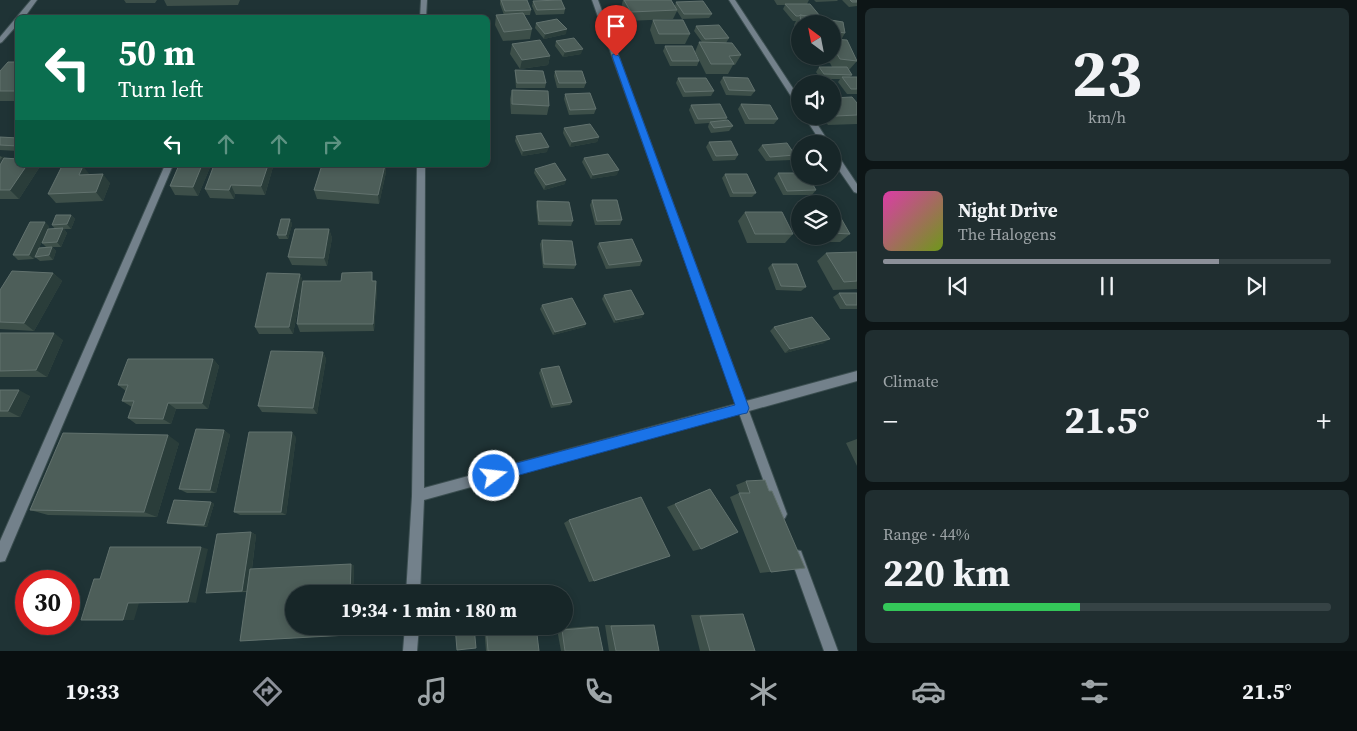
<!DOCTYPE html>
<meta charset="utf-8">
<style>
:root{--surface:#172628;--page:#202e30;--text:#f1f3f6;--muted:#9ea5a8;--line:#364345;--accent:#8c9099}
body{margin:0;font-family:"Source Serif 4",serif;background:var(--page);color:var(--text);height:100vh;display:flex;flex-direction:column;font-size:19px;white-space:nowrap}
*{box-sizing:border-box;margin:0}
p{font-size:16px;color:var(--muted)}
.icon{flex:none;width:28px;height:28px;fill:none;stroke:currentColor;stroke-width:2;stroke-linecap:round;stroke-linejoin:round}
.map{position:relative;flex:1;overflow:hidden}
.drawer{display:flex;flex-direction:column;gap:8px;padding:8px;background:#0d1516;width:500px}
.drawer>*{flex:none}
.hud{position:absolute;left:15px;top:15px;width:475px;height:152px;border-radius:8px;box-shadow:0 2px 8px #0003,0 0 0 1px var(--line);background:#0b6e4f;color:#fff;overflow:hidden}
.needle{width:32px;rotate:328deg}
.buttons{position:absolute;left:791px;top:15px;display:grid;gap:10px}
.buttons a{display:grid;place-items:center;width:50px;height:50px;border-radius:50%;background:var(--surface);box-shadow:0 2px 8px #0003,0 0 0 1px var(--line);font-size:25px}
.speed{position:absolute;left:15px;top:570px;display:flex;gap:10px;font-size:25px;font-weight:700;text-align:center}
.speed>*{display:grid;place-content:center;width:65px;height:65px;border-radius:50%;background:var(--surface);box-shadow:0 2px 8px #0003,0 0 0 1px var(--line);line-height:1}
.speed .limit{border:8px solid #d22;background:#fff;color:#111}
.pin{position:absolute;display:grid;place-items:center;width:42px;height:42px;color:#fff;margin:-51px -21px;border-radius:50% 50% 50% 0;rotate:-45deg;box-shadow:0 0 5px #0007}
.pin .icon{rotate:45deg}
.me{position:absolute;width:55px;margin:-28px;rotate:75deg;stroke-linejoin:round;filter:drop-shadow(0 0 4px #0008)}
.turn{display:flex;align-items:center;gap:18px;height:105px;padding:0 20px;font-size:22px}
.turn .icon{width:65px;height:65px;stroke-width:2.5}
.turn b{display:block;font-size:35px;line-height:42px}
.lanes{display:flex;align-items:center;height:48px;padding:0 20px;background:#0003;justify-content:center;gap:25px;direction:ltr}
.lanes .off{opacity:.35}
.big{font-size:38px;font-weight:700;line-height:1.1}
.drawer .widget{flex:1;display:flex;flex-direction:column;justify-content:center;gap:8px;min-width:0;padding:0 18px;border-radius:8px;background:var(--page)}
.drawer .dial{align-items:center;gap:0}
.dial b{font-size:65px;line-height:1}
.song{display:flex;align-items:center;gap:15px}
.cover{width:60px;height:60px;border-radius:8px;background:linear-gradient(135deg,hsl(320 70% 55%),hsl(80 70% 35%))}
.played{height:5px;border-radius:2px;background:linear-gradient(90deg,var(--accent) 75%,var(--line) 75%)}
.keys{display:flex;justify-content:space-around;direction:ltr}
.heat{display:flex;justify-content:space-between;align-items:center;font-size:28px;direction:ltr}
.charge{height:8px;border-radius:4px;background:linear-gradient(90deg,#34c759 44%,var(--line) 0)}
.trip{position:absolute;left:285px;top:585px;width:288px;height:50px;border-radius:25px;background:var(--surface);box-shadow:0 2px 8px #0003,0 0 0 1px var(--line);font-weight:700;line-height:50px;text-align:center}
.dock{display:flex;height:80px;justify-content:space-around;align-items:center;background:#090f10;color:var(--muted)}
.dock .icon{width:35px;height:35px}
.dock .on{color:var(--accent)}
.dock b{font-size:22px;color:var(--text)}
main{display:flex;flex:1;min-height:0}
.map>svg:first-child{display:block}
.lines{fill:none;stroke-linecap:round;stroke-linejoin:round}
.street-casing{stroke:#3b4e50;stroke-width:2}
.street{fill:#73818b;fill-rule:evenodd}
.wall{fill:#3d4f49;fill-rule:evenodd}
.shaded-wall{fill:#2a3d3a}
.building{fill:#4d5e59;stroke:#62726e}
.route{fill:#1a73e8;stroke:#114b97}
</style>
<main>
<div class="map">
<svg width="857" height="651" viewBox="0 0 857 651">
<rect width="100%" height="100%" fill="#1f3335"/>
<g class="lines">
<!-- street casing -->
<g class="street-casing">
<path id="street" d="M31,0H37L24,18H18V24L2,42L0,43V37Z
M421,0H427L426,18H420Z
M592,0H598L746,401L857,371V381L749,411L787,514L785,518L781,520L777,518L739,413L424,500L420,594H406L412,496L417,165H425L424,488L736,404Z
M729,0H735L800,99V106L796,104Z
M804,116H812L830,144H822Z
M832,151H835L857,184V193L854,192L832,160Z
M165,165H173L5,561L0,562V541Z
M796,550L801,551L838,651H824L790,556L791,551Z
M405,626H419L417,651H403Z"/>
</g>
<!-- street -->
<use href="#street" class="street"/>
</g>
<!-- wall -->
<path class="wall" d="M124,0H157L155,3H126Z
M164,0H240L238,5L167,6Z
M500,0H527L531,10L530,15H524L532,29L530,39L503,41L495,25L496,15H504L500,4Z
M623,0H671L675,6L676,2L712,14L709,18L682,19L677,11L673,19L627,21L621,8Z
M774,0H809L807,4H810L820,16L819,18L843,22L845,33L841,40H847L857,61L849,70L852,75L850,77H857V94H847L838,82L840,79H821L816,72L819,67H832L830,63L817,62L816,58L806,56H832V24H800V40L795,39L794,25L796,21H793L783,9L785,5H777Z
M814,0H838L837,1L816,2Z
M842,0H857V6L849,7Z
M533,1L565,9L564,14L536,15L532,6Z
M653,20L690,34L685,44H655L650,30Z
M536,23L566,34L544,39L535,28Z
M696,26L729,38L726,43L741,55L735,65H733L728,74H706L695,52L699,42H702L694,31Z
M556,41L581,54L563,57L555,46Z
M512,44L550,56L548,65L520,69L510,54Z
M665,46L699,61L697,66H670L663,51Z
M18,62V101H0V71Z
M515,70L546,83L545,88H516L515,75Z
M555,71L586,83L584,88H557L554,76Z
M723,77L755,91L751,96L726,95L720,82Z
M678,78L714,91L711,96L683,97L676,83Z
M512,90L549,106L547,115L511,114L510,99Z
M565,94L596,109L594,114L569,115L564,99Z
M832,98L857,103V124L828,125L821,116H832Z
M741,104L778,119L774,124H745L738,109Z
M691,105L727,118L726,121L733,126L729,131L711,133L708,127L709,123L695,124L689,110Z
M564,128L599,137L597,142L570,147L563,133Z
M516,136L547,152L522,156L515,141Z
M0,137L18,138V151L0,150Z
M709,142L738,155L735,160L713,161L706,147Z
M762,145L795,155L792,160L766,161L758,150Z
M0,156L18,165H36L39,168L19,199H0Z
M584,158L617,175L591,179L582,162Z
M179,165H211L198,196L175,195L170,186Z
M214,165H272L273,167L265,195L235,194L234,199L210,198L205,189Z
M322,165H385L386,172L379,204L317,199L314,190Z
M535,169L565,184L544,190L534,173Z
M778,173L816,190L812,195H783L774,178Z
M725,174L756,193L752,197H730L722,178Z
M90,175L110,183L103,201L56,203L48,194Z
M592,200L622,220L620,225H595L590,205Z
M537,201L573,221L571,226L538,225L536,206Z
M832,206L850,234L840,242H808L805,236H832Z
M800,209V225L795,214Z
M745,212L793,234L785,243H747L738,221Z
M71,215L75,219L71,229H64L67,233L61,247H52L56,251L53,260L40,261L35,257L36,254L34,259L18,260L13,255L49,226L48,229H55L52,225ZM47,230L42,243L46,247L39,248Z
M290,219L292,224L288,239H279L277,235Z
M329,229L332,238L327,266L292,265L288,257Z
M542,240L576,265L574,269L543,268L540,244Z
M599,243L642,261L640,266L606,269L597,247Z
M857,252V289L833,290L817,261L826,253Z
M772,264L806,287L801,291L776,290L768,268Z
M53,273L62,281L34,331L0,329V290Z
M300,274L303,282L293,334H259L255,327Z
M373,281L377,289L374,331L300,332L297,324Z
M839,293H857V309H840L833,297Z
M604,295L644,314L641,318L614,323L602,299Z
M542,305L586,324L584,327L553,335L540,309Z
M774,327L824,343L785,353L770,331Z
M0,333L63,340L47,377H0Z
M323,352L326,359L317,414L262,412L258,406Z
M213,359L219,366L208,409H176L171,424H136L128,418L132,407L122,401L126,391L118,385Z
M541,369L572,402L570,405L551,408L539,373Z
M0,390L30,396L20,417H0Z
M224,430L230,435L216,493H187L179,489Z
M296,437L286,515H240L234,512Z
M857,439V466L846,443Z
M179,443L157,517L48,515L30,510Z
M746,481L769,491L805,568L760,573L730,497L739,493L736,485Z
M710,489L701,549L693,551L667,507Z
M211,502L214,504L207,527L171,524L167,523Z
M569,520L594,581L589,582L564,523Z
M251,532L256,535L252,569L351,564L354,566L353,594H294V626H351V634L348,635L240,641L247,592L214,593H206L217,534Z
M732,614H743L755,651H700L691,615Z
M605,625H654L659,651H609Z
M484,626H536L539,651H486Z
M592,626L598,627L603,651H561L557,629Z"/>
<!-- shaded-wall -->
<path class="shaded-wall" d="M567,29L566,34L544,39L545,34Z
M583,49L581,54L563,57L565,52Z
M550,56L548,65L520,69L522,60Z
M599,137L597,142L570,147L572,142Z
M549,147L547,152L522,156L523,151Z
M3,156L12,166L0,180V160Z
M27,165H36L39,168L19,199L10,190Z
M202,165H211L198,196L193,187Z
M268,165H272L273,167L265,195L261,186Z
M385,165L386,172L379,204L378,195Z
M83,166L90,175H79Z
M619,170L617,175L591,179L593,175Z
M103,174L110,183L103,201L96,192Z
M566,180L565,184L544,190L546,185Z
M231,185L235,194L234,199L229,190Z
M71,215L75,219L71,229L67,224Z
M290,219L292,224L288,239L286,235Z
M45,222L49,226L34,259L29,255Z
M63,228L67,233L61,247L57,242Z
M329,229L332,238L327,266L324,258Z
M52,247L56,251L53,260L49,255Z
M53,273L62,281L34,331L24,323Z
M300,274L303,282L293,334L289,327Z
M376,281L377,289L374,331L373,324Z
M644,314L641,318L614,323L616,320Z
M586,324L584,327L553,335L555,332Z
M54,333L63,340L47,377L36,370Z
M830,339L824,343L785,353L790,349Z
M323,352L326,359L317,414L313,408Z
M213,359L219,366L208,409L202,403Z
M19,390L30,396L20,417L8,411Z
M168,403L176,409L171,424L163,419Z
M224,430L230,435L216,493L210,490Z
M292,432L296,437L286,515L281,512Z
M168,435L179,443L157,517L144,512Z
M211,502L214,504L207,527L204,525Z
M251,532L256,535L249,591H242Z
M201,547L208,549L196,603L188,602Z
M351,564L354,566L353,594H350Z
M128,603H139L134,620H123Z
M348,626H351V634L348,635Z"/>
<!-- building -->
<path class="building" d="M501,0H527L531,10L505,11Z
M561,0L565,9L537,10L533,1Z
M624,0H671L677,10L631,12Z
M850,0H857V2H852Z
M703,1L712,14H684L676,2Z
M785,4H810L820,16H807L800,15L799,16H796Z
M523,13L532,29L504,32L496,15Z
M800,15L843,22L845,33L832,31V24H801Z
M557,19L567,29L545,34L536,23Z
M653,20H683L690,34H659Z
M719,25L729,38L705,39L696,26Z
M574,38L583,49L565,52L556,41Z
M832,39L847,40L857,61L840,59L837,54L832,53Z
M540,40L550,56L522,60L512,44Z
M699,42L732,43L741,55L729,56L734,64H711Z
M665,46H692L699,61H672Z
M8,62H18V88L15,91H0V71Z
M819,67H847L852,75L824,74Z
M515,70L543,71L546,83H517Z
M555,71H582L586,83H559Z
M723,77L748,78L755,91L729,90Z
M842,77H857V89H851Z
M678,78H706L714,91L685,92Z
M512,90L548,91L549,106L512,104Z
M590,93L596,109L570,110L565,94Z
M852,97L857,103V115L836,116L832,112V98Z
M720,104L727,118L698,119L691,105Z
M741,104L770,105L778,119H749Z
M728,120L733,126L714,128L710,122Z
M590,124L599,137L572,142L564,128Z
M541,133L549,147L523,151L516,136Z
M0,137L18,138V146L0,145Z
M731,141L738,155L716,156L709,142Z
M787,143L795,155L770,157L762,145Z
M608,154L619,170L593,175L584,158Z
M4,158L18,159V165H27L10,190H0V165Z
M555,163L566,180L546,185L535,169Z
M179,165H202L193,187L170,186Z
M214,165H268L261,186L231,185L229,190L205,189Z
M322,165H385L378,195L314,190Z
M62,166H83L79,175L103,174L96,192L48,194Z
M778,173H800V176H808L816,190L787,191Z
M725,174H747L756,193H733Z
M592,200H617L622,220L597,221Z
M537,201L569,202L573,221H539Z
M832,206H834L850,234L832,233Z
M745,212H782L793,234H755Z
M56,215H71L67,224L52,225Z
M281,219H290L286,235H277Z
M30,222H45L29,255H13Z
M63,228L57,242L42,243L48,229Z
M295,229H329L324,258L288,257Z
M632,239L642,261L609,265L599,243Z
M542,240L572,241L576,265L544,264Z
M52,247L49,255L35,257L39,248Z
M857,252V281L844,282L826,253Z
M772,264H797L806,287L781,286Z
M12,271L53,273L24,323L0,322V290Z
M372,272V281H376L373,324H297L303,281H341L342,273Z
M267,273L300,274L289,327H255Z
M631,290L644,314L616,320L604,295Z
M839,293H857V305H846Z
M572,298L586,324L555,332L542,305Z
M812,317L830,339L790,349L774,327Z
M0,333H54L36,370L0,371Z
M271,351L323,352L313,408L258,406Z
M128,359H213L202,403H168L163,419L128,418L134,401H122L128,385H118Z
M559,366L572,402L553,405L541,369Z
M0,390H19L8,411H0Z
M196,429L224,430L210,490L179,489Z
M249,432H292L281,512H234Z
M63,433L168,435L144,512L30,510Z
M765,480L769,491H772L805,568L771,572L739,493H750L746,481Z
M710,489L738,532L701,549L675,504Z
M641,497L670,556L594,581L569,520Z
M174,500L211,502L204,525L167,523Z
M251,532L242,591L206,593L217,534Z
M110,547H201L188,602L128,603L123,620H81L94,579H100Z
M351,564L350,594H294V626H348V635L240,641L250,569Z
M743,614L755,651H710L700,616Z
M654,625L659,651H616L611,626Z
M455,626H474L476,648L457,650Z
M486,626H536L539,651H488Z
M598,627L603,651H565L562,630Z"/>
<!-- route -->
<path class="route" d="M613,54L619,56L749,408L747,413L742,414L494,482L489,480L487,476L489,471L494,469L735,405L612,56Z"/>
</svg>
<div class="buttons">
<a><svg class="needle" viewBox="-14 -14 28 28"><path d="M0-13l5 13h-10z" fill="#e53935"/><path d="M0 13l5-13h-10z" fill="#9ea5a8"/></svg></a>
<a><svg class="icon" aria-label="sound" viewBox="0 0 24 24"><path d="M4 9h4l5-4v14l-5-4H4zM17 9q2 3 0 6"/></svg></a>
<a><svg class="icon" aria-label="search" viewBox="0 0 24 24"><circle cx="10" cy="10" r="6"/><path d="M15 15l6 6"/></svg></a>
<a><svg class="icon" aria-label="layers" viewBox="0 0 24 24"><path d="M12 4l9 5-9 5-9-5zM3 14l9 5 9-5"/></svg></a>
</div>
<div class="speed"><div class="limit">30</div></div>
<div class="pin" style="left:616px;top:56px;background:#d93025"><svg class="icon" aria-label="arrive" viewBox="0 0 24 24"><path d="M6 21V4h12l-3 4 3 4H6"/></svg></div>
<svg class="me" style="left:494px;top:476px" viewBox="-20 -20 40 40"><circle r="17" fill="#1a73e8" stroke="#fff" stroke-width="3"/><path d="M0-11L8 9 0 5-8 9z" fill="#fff"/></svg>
<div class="trip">19:34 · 1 min · 180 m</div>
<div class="hud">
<div class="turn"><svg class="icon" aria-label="left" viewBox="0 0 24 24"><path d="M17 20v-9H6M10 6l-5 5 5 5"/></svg><div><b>50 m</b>Turn left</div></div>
<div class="lanes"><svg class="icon" aria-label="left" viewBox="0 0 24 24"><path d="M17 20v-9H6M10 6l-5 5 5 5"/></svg><svg class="icon off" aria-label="ahead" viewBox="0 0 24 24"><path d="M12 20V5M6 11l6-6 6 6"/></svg><svg class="icon off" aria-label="ahead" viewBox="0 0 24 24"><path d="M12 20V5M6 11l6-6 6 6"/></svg><svg class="icon off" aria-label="right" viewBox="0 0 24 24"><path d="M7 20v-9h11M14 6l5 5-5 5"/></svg></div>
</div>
</div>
<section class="drawer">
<div class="widget dial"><b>23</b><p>km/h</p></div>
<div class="widget">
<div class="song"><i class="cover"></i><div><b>Night Drive</b><p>The Halogens</p></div></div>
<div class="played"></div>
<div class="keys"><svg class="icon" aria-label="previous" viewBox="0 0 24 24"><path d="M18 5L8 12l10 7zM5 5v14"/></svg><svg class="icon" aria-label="pause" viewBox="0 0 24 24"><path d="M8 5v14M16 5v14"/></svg><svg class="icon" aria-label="next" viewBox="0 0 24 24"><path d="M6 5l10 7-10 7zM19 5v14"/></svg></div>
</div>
<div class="widget"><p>Climate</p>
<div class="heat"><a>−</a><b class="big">21.5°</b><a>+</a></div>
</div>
<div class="widget"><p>Range · 44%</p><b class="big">220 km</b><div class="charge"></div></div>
</section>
</main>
<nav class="dock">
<b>19:33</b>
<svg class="icon on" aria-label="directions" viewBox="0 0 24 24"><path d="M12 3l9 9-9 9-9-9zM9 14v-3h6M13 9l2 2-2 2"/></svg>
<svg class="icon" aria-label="music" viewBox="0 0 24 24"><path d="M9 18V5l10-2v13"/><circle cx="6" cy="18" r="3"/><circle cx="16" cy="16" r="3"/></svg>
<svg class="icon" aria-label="phone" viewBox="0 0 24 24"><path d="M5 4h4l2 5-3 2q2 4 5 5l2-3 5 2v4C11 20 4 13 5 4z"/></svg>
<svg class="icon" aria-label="climate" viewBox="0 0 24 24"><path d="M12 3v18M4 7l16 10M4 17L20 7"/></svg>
<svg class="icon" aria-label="car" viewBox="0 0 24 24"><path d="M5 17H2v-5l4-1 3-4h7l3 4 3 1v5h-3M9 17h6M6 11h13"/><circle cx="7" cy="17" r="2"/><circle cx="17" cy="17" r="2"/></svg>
<svg class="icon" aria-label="filters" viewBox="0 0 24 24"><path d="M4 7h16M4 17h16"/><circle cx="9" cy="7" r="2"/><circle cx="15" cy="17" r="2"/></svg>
<b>21.5°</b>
</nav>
